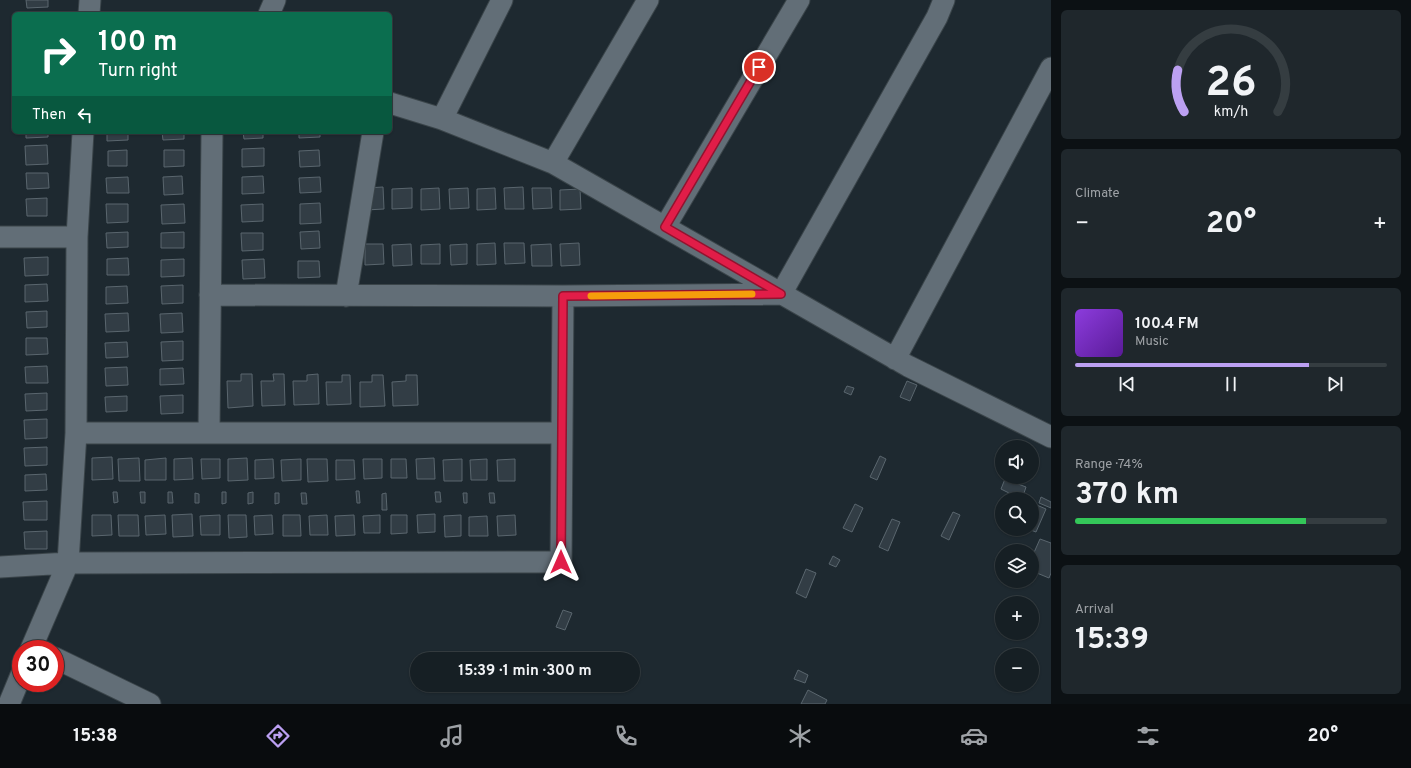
<!DOCTYPE html>
<meta charset="utf-8">
<style>
:root{--surface:#161f24;--page:#1f272c;--text:#f1f3f6;--muted:#9ea2a6;--line:#353d41;--accent:#bca0f2}
body{margin:0;font-family:Overpass,sans-serif;background:var(--page);color:var(--text);height:100vh;display:flex;flex-direction:column;font-size:15px;white-space:nowrap}
*{box-sizing:border-box;margin:0}
p{font-size:13px;color:var(--muted)}
.icon{flex:none;width:22px;height:22px;fill:none;stroke:currentColor;stroke-width:2;stroke-linecap:round;stroke-linejoin:round}
.map{position:relative;flex:1;overflow:hidden}
.sheet{display:flex;flex-direction:column;gap:10px;padding:10px;background:#0c1114;width:360px}
.sheet>*{flex:none}
.hud{position:absolute;left:12px;top:12px;width:380px;height:122px;border-radius:6px;box-shadow:0 1px 3px #0004,0 0 0 1px var(--line);background:#0b6e4f;color:#fff;overflow:hidden}
.controls{position:absolute;left:995px;top:440px;display:grid;gap:8px}
.controls a{display:grid;place-items:center;width:44px;height:44px;border-radius:50%;background:var(--surface);box-shadow:0 1px 3px #0004,0 0 0 1px var(--line);font-size:20px}
.speed{position:absolute;left:12px;top:640px;display:flex;gap:8px;font-size:20px;font-weight:700;text-align:center}
.speed>*{display:grid;place-content:center;width:52px;height:52px;border-radius:50%;background:var(--surface);box-shadow:0 1px 3px #0004,0 0 0 1px var(--line);line-height:1}
.speed .limit{border:6px solid #d22;background:#fff;color:#111}
.pin{position:absolute;display:grid;place-items:center;width:34px;height:34px;color:#fff;margin:-17px;border:2px solid #fff;border-radius:50%;box-shadow:0 1px 4px #0007}
.me{position:absolute;width:44px;margin:-22px;rotate:0deg;stroke-linejoin:round;filter:drop-shadow(0 0 3px #0008)}
.turn{display:flex;align-items:center;gap:14px;height:84px;padding:0 20px;font-size:18px}
.turn .icon{width:52px;height:52px;stroke-width:2.5}
.turn b{display:block;font-size:28px;line-height:34px}
.then{display:flex;align-items:center;height:38px;padding:0 20px;background:#0003;gap:8px;font-size:15px}
.big{font-size:30px;font-weight:700;line-height:1.1}
.sheet .card{flex:1;display:flex;flex-direction:column;justify-content:center;gap:6px;min-width:0;padding:0 14px;border-radius:6px;background:var(--page)}
.sheet .dial{align-items:center;gap:0}
.dial svg{height:104px;overflow:visible;fill:none;stroke:var(--line);stroke-width:7;stroke-linecap:round;text-anchor:middle}
.dial text{fill:var(--text);stroke:none}
.song{display:flex;align-items:center;gap:12px}
.cover{width:48px;height:48px;border-radius:6px;background:linear-gradient(135deg,hsl(270 70% 55%),hsl(270 70% 35%))}
.played{height:4px;border-radius:2px;background:linear-gradient(90deg,var(--accent) 75%,var(--line) 75%)}
.keys{display:flex;justify-content:space-around;direction:ltr}
.heat{display:flex;justify-content:space-between;align-items:center;font-size:22px;direction:ltr}
.charge{height:6px;border-radius:3px;background:linear-gradient(90deg,#34c759 74%,var(--line) 0)}
.trip{position:absolute;left:410px;top:652px;width:230px;height:40px;border-radius:20px;background:var(--surface);box-shadow:0 1px 3px #0004,0 0 0 1px var(--line);font-weight:700;line-height:40px;text-align:center}
.menu{display:flex;height:64px;justify-content:space-around;align-items:center;background:#090c0e;color:var(--muted)}
.menu .icon{width:28px;height:28px}
.menu .current{color:var(--accent)}
.menu b{font-size:18px;color:var(--text)}
main{display:flex;flex:1;min-height:0}
.map>svg:first-child{display:block}
.building{fill:#323d45;stroke:#5a666e}
.lines{fill:none;stroke-linecap:round;stroke-linejoin:round}
.street-casing{stroke:#3a4449;stroke-width:23}
.street{stroke:#626e77;stroke-width:21}
.route-casing{stroke:#92132f;stroke-width:10}
.route{stroke:#e11d48;stroke-width:7}
.slow{stroke:#f59e0b;stroke-width:7}
</style>
<main>
<div class="map">
<svg width="1051" height="704" viewBox="0 0 1051 704">
<rect width="100%" height="100%" fill="#1e2930"/>
<!-- building -->
<path class="building" d="M26,0H48V7L27,8Z
M26,132H48V137L26,138Z
M107,132H128V140L107,141Z
M162,132H184V139L163,140Z
M243,132H263V138L244,139Z
M299,132H320V137L299,138Z
M47,145L48,164L26,165L25,146Z
M264,148V166L242,167V149Z
M127,150V166H108V151Z
M164,150H184V166L164,167Z
M319,150L320,166L300,167L299,151Z
M26,173H48L49,188L27,189Z
M182,176L183,194L164,195L163,177Z
M263,176L264,193L242,194V177Z
M128,177L129,193H107L106,178Z
M320,177L321,192L300,193L299,178Z
M383,187L384,209L366,210V188Z
M523,187L524,209H505L504,188Z
M412,188V208L392,209V189Z
M439,188L440,209L421,210V189Z
M468,188L469,208L450,209L449,189Z
M495,188L496,209L477,210V189Z
M532,188H551L552,208L533,209Z
M580,189L581,209L560,210V190Z
M47,198V216H27L26,199Z
M320,203L321,223L300,224V204Z
M106,204H128V222L107,223Z
M184,204L185,223L162,224L161,205Z
M263,204V221L242,222L241,205Z
M319,231L320,248L301,249L300,232Z
M128,232V247L107,248L106,233Z
M184,232V248H161V233Z
M241,233H263V250L242,251Z
M495,243L496,264L477,265V244Z
M504,243H524L525,263L505,264Z
M579,243L580,265L561,266L560,244Z
M365,244H383L384,264L365,265Z
M411,244L412,265L393,266L392,245Z
M440,244V264H421V245Z
M467,244V264L451,265L450,245Z
M551,244L552,266H532L531,245Z
M48,257V275L25,276L24,258Z
M128,258L129,275H107V259Z
M184,259V276L161,277V260Z
M264,259L265,278L243,279L242,260Z
M298,261H319L320,277L298,278Z
M47,284L48,301L25,302V285Z
M183,285V303L162,304L161,286Z
M127,286L128,303L106,304V287Z
M47,311V327L27,328L26,312Z
M128,313L129,331L106,332L105,314Z
M182,313L183,332L161,333L160,314Z
M26,338H47L48,354L26,355Z
M183,341V360L162,361L161,342Z
M127,342L128,357L106,358L105,343Z
M47,366L48,383H26L25,367Z
M127,367L128,385L106,386L105,368Z
M183,368L184,384L160,385V369Z
M241,374H252L253,406L228,408L227,381H241Z
M273,374H284L285,405L262,406L261,381H274Z
M318,374L319,404L294,405L293,381H307V375Z
M342,375H350L351,404L327,405L326,382H342Z
M372,375H383L385,406L360,407V382H372Z
M406,375H417L418,405L393,406L392,382L406,381Z
M907,381L917,385L910,401L900,397Z
M847,386L854,388L851,395L844,392Z
M47,393V410L26,411L25,394Z
M183,395V413L161,414L160,396Z
M127,396V411L106,412L105,397Z
M47,419V438L25,439L24,420Z
M47,447V465L25,466L24,448Z
M880,456L886,459L877,480L870,477Z
M112,457L113,479L92,480V458Z
M139,458L140,481H119L118,459Z
M166,458V480H145V460Z
M192,458L193,479L174,480V459Z
M247,458L248,480L228,481V459Z
M434,458L435,479H417L416,459Z
M201,459H220V478L202,479Z
M273,459L274,478L255,479V460Z
M301,459V480L282,481L281,460Z
M307,459H327L328,481L308,482Z
M363,459H382V478L364,479Z
M391,459H406L407,478H391Z
M462,459V481H444L443,460Z
M487,459V480H471L470,460Z
M515,459V481H498L497,460Z
M336,460H354L355,479L336,480Z
M46,474L47,490L25,491V475Z
M1005,479L1026,487L1023,496L1030,499H1006L1009,493L1001,489Z
M356,491H359L360,503H357Z
M113,492H117L118,502L114,503Z
M140,492H145V503H141Z
M168,492H172L173,503H168Z
M222,492H226V503L222,504Z
M253,492V503L248,504V493Z
M435,492H440L441,502H436Z
M195,493L199,494V503H195Z
M275,493H279V503L275,504Z
M301,493H306L307,504H302Z
M386,493L387,510H382V494Z
M463,493H467V503H464Z
M489,493H494L495,503H490Z
M1041,497L1051,502V508L1039,503Z
M47,501V520H24L23,502Z
M1032,503L1046,509L1036,532L1028,529H1032Z
M855,504L863,508L852,532L843,528Z
M953,512L960,515L949,540L941,536Z
M192,514L193,536L173,537L172,515Z
M435,514V532L418,533L417,515Z
M92,515H111L112,535L92,536Z
M118,515H138L139,536H119Z
M165,515L166,534L146,535L145,516Z
M220,515V535H201L200,516Z
M228,515H246L247,537L229,538Z
M272,515L273,534L255,535L254,516Z
M283,515H300L301,536H283Z
M327,515L328,535H310L309,516Z
M354,515L355,535L336,536L335,516Z
M380,515V533H364L363,516Z
M391,515H407V533L391,534Z
M461,515V536L445,537L444,516Z
M515,515L516,535L498,536L497,516Z
M487,516L488,536H469V517Z
M892,519L900,522L888,551L879,547Z
M47,531V549H25L24,532Z
M1040,539L1051,543V573L1049,578L1032,571V557Z
M833,556L840,560L836,567L829,564Z
M806,569L816,573L806,598L796,593Z
M563,610L572,613L565,630L556,627Z
M798,670L808,675L805,683L794,679Z
M808,690L827,700L825,704H801Z"/>
<g class="lines">
<!-- street casing -->
<g class="street-casing">
<path id="street" d="M89,14L90,0
M269,14L275,0
M390,103L442,119L553,163L908,366L1051,437
M442,119L502,0
M553,163L648,0
M665,227L799,0
M0,237H77
M210,295L563,296L781,294L937,17L944,0
M346,296L373,132
M895,359L1051,68
M76,433H562
M209,433L212,132
M0,567L68,563L561,562L563,296
M31,649L68,563L76,433L77,237L83,132
M55,658L150,704
M9,704L21,675"/>
</g>
<!-- street -->
<use href="#street" class="street"/>
</g>
<g class="lines">
<!-- route casing -->
<g class="route-casing">
<path id="route" d="M561,562L563,296L781,294L665,227L759,67"/>
</g>
<!-- route -->
<use href="#route" class="route"/>
<!-- slow -->
<path class="slow" d="M591,296L752,294"/>
</g>
</svg>
<div class="controls">
<a><svg class="icon" aria-label="sound" viewBox="0 0 24 24"><path d="M4 9h4l5-4v14l-5-4H4zM17 9q2 3 0 6"/></svg></a>
<a><svg class="icon" aria-label="search" viewBox="0 0 24 24"><circle cx="10" cy="10" r="6"/><path d="M15 15l6 6"/></svg></a>
<a><svg class="icon" aria-label="layers" viewBox="0 0 24 24"><path d="M12 4l9 5-9 5-9-5zM3 14l9 5 9-5"/></svg></a>
<a>+</a>
<a>−</a>
</div>
<div class="speed"><div class="limit">30</div></div>
<div class="pin" style="left:759px;top:67px;background:#d93025"><svg class="icon" aria-label="arrive" viewBox="0 0 24 24"><path d="M6 21V4h12l-3 4 3 4H6"/></svg></div>
<svg class="me" style="left:561px;top:562px" viewBox="-20 -20 40 40"><path d="M0-17L14 15 0 8-14 15z" fill="#e11d48" stroke="#fff" stroke-width="4"/></svg>
<div class="trip">15:39 · 1 min · 300 m</div>
<div class="hud">
<div class="turn"><svg class="icon" aria-label="right" viewBox="0 0 24 24"><path d="M7 20v-9h11M14 6l5 5-5 5"/></svg><div><b>100 m</b>Turn right</div></div>
<div class="then">Then<svg class="icon" aria-label="left" viewBox="0 0 24 24"><path d="M17 20v-9H6M10 6l-5 5 5 5"/></svg></div>
</div>
</div>
<section class="sheet">
<div class="card dial"><svg viewBox="0 0 100 80">
<path d="M14 69A42 42 0 1 1 86 69"/>
<path d="M14 69A42 42 0 0 1 9 37" stroke="#bca0f2"/>
<text x="50" y="56" font-size="32" font-weight="700">26</text>
<text x="50" y="72" font-size="11">km/h</text>
</svg></div>
<div class="card"><p>Climate</p>
<div class="heat"><a>−</a><b class="big">20°</b><a>+</a></div>
</div>
<div class="card">
<div class="song"><i class="cover"></i><div><b>100.4 FM</b><p>Music</p></div></div>
<div class="played"></div>
<div class="keys"><svg class="icon" aria-label="previous" viewBox="0 0 24 24"><path d="M18 5L8 12l10 7zM5 5v14"/></svg><svg class="icon" aria-label="pause" viewBox="0 0 24 24"><path d="M8 5v14M16 5v14"/></svg><svg class="icon" aria-label="next" viewBox="0 0 24 24"><path d="M6 5l10 7-10 7zM19 5v14"/></svg></div>
</div>
<div class="card"><p>Range · 74%</p><b class="big">370 km</b><div class="charge"></div></div>
<div class="card"><p>Arrival</p><b class="big">15:39</b></div>
</section>
</main>
<nav class="menu">
<b>15:38</b>
<svg class="icon current" aria-label="directions" viewBox="0 0 24 24"><path d="M12 3l9 9-9 9-9-9zM9 14v-3h6M13 9l2 2-2 2"/></svg>
<svg class="icon" aria-label="music" viewBox="0 0 24 24"><path d="M9 18V5l10-2v13"/><circle cx="6" cy="18" r="3"/><circle cx="16" cy="16" r="3"/></svg>
<svg class="icon" aria-label="phone" viewBox="0 0 24 24"><path d="M5 4h4l2 5-3 2q2 4 5 5l2-3 5 2v4C11 20 4 13 5 4z"/></svg>
<svg class="icon" aria-label="climate" viewBox="0 0 24 24"><path d="M12 3v18M4 7l16 10M4 17L20 7"/></svg>
<svg class="icon" aria-label="car" viewBox="0 0 24 24"><path d="M5 17H2v-5l4-1 3-4h7l3 4 3 1v5h-3M9 17h6M6 11h13"/><circle cx="7" cy="17" r="2"/><circle cx="17" cy="17" r="2"/></svg>
<svg class="icon" aria-label="filters" viewBox="0 0 24 24"><path d="M4 7h16M4 17h16"/><circle cx="9" cy="7" r="2"/><circle cx="15" cy="17" r="2"/></svg>
<b>20°</b>
</nav>
